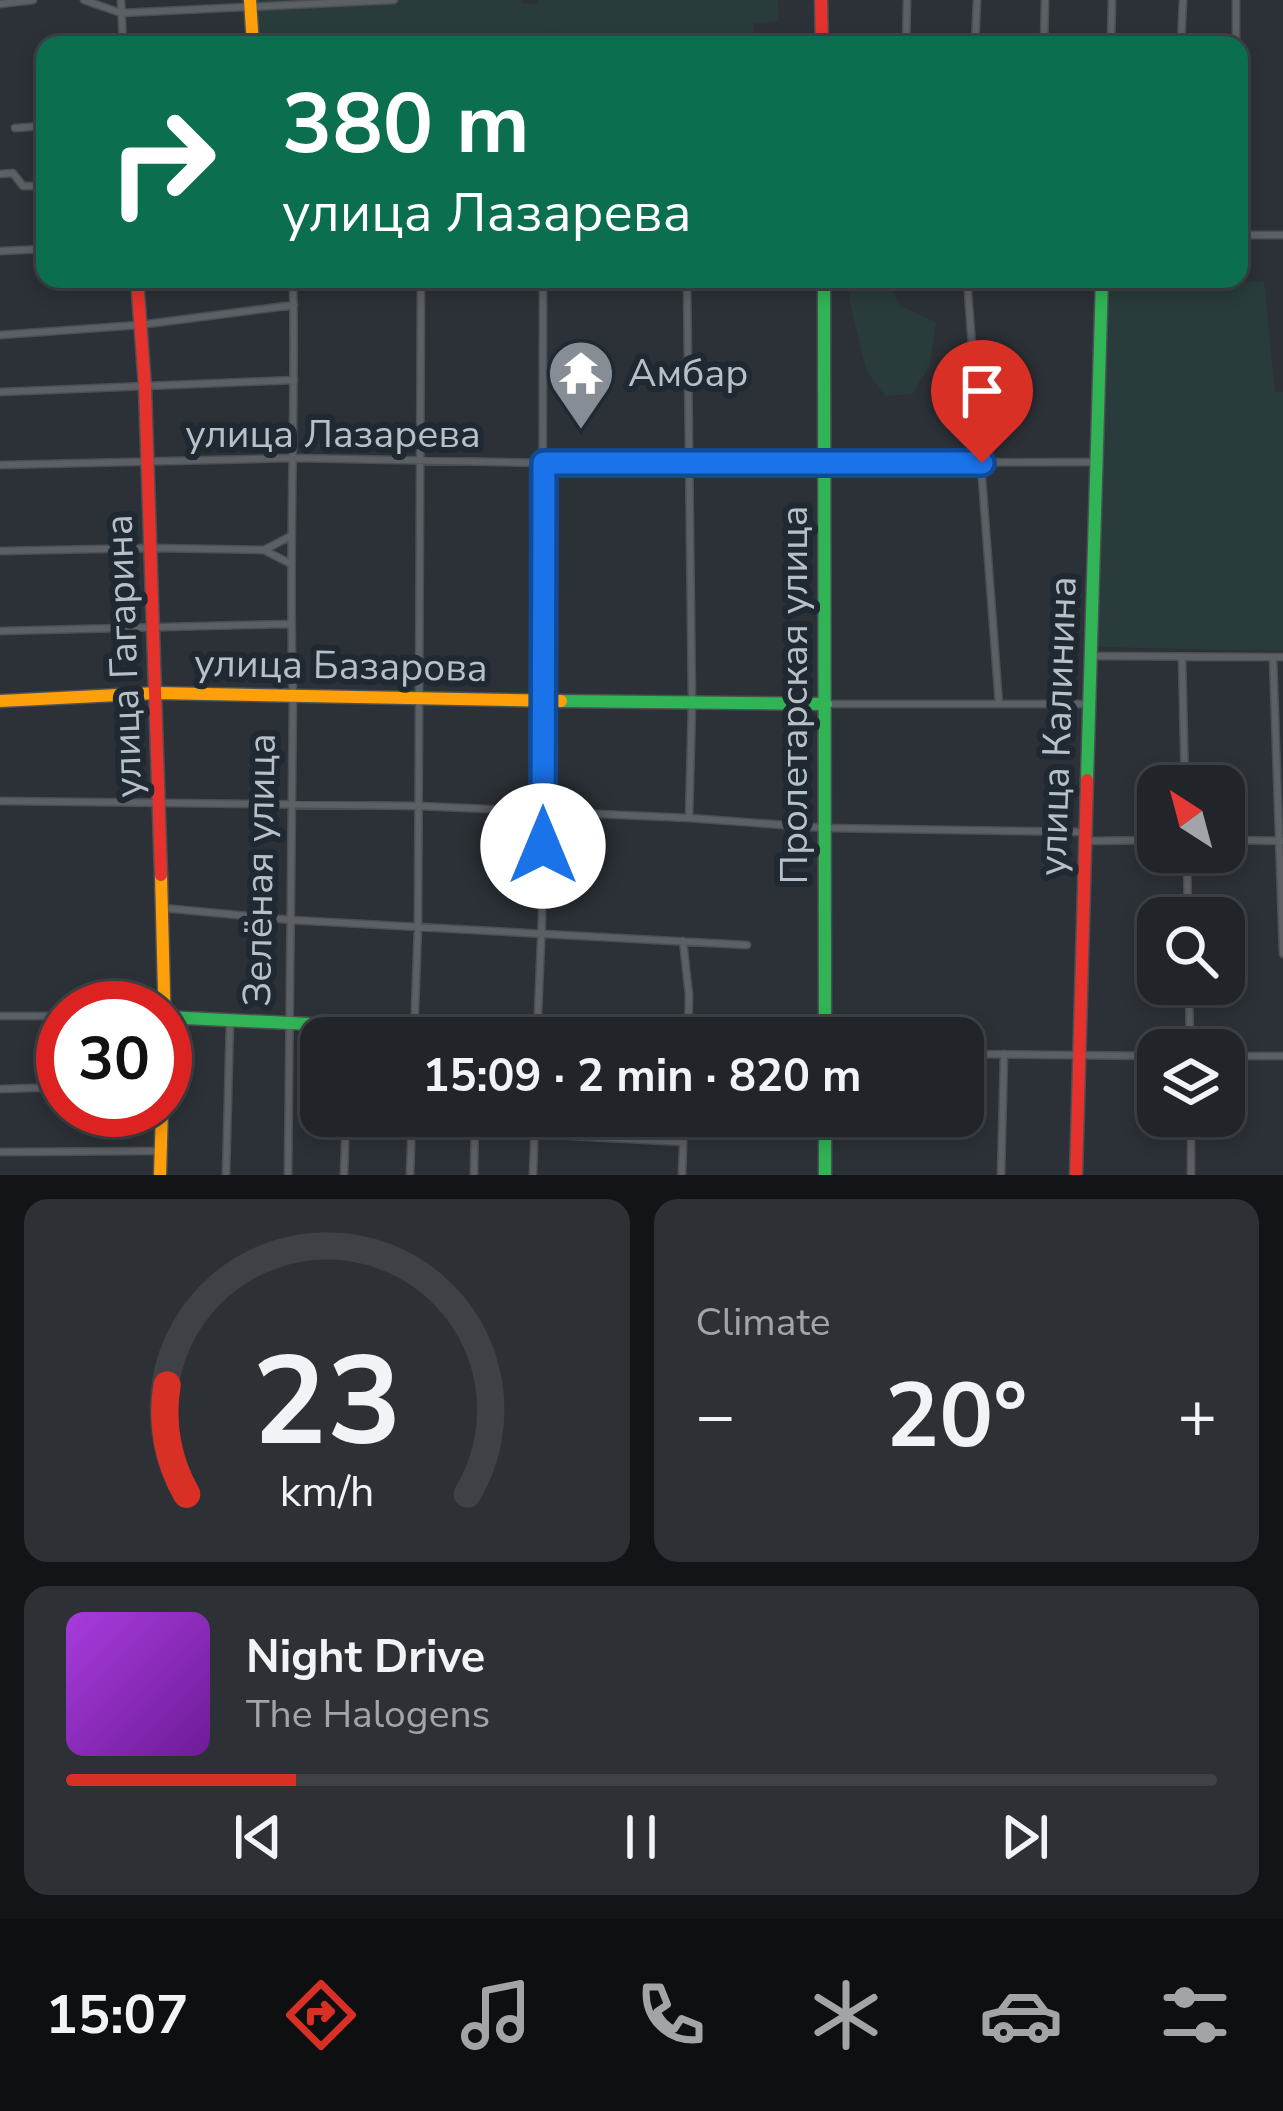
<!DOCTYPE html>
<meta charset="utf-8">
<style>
:root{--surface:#212529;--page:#2d3135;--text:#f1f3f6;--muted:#a2a5a8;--line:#3e4246;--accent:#d93025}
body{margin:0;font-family:"Nunito Sans",sans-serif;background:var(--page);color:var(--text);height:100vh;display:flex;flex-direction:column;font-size:45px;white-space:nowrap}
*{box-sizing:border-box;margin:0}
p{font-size:39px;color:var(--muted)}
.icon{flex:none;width:66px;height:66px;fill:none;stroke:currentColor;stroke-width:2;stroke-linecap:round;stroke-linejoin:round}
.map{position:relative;height:1175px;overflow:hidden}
.side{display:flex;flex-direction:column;gap:24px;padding:24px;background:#121417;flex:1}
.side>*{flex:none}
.banner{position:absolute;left:36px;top:36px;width:1212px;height:252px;border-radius:24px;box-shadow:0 6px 18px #0003,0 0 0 3px var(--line);background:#0b6e4f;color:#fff;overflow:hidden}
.needle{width:78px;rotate:324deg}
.controls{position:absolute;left:1137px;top:765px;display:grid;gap:24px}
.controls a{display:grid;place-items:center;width:108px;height:108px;border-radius:24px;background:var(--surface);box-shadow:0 6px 18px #0003,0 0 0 3px var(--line);font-size:60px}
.speed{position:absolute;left:36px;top:981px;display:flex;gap:24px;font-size:60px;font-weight:700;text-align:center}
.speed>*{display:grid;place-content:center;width:156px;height:156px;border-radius:50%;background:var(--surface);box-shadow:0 6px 18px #0003,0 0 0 3px var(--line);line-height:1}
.speed .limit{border:18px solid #d22;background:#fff;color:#111}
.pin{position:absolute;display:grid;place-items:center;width:102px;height:102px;color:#fff;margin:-123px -51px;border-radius:50% 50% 50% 0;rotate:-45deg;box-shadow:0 0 12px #0007}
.pin .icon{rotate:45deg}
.me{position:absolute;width:132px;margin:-66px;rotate:0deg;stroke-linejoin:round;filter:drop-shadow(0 0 9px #0008)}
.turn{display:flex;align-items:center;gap:42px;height:252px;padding:0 48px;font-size:54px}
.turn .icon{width:156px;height:156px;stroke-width:2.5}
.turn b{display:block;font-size:84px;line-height:102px}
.big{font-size:90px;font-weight:700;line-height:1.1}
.side .tile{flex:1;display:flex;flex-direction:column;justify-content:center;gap:18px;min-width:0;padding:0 42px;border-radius:24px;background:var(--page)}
.side .dial{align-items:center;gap:0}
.dial svg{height:312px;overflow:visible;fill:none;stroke:var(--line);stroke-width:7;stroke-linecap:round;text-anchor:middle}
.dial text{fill:var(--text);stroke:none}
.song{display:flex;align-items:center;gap:36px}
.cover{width:144px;height:144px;border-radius:18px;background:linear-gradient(135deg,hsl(280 70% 55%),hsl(280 70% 35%))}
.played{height:12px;border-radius:6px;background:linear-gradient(90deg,var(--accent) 20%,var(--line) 20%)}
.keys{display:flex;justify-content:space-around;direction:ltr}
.heat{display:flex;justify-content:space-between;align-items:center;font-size:66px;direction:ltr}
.side .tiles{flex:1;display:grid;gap:24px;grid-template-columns:1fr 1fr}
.tile:last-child{grid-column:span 2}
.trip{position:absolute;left:300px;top:1017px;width:684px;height:120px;border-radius:24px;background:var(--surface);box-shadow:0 6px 18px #0003,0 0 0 3px var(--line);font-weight:700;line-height:120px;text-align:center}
.menu{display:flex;height:192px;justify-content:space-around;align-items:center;background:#0d0f10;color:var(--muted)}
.menu .icon{width:84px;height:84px}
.menu .on{color:var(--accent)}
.menu b{font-size:54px;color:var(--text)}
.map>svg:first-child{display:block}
.green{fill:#293b3b}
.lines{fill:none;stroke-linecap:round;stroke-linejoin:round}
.street-casing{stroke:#4a4f54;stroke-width:9}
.fast-casing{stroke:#4a4f54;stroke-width:15}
.slow-casing{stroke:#4a4f54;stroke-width:15}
.jam-casing{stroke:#4a4f54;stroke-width:15}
.street{stroke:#5c6065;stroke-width:6}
.fast{stroke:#30b455;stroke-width:12}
.slow{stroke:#ff9f0a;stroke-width:12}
.jam{stroke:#e5322d;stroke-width:12}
.route-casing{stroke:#114b97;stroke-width:30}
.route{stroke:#1a73e8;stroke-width:21}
.labels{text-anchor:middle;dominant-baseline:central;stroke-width:12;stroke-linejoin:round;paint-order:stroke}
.poi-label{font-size:39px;fill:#b7bfc7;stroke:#202931;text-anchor:start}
.street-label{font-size:39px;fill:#b7bfc7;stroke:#202931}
</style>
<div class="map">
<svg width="1283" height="1175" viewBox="0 0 1283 1175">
<rect width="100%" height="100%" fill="#2c3137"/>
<!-- green -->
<path class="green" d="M255,0H521V3L538,4V0H778L779,21L753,23V45H553L552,31L550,35L257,33Z
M1239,264H1242L1243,282L1264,281L1275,392H1283V651L1095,647L1107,279H1239Z
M857,279C880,279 891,285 901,306L936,322L930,365L912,394L885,396L866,370L850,302V291Z"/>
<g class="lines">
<!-- street casing -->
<g class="street-casing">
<path id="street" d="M84,0L121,13L394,0
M121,0L123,45
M0,4L33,0
M906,45L907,0
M975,45L977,0
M1044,45L1045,0
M1111,45L1112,0
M1181,45L1183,0
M1236,45V0
M15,128L45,126
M0,174L13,173L23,186H45
M1239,235H1283
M0,251L45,249
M687,279L692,704L689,818
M967,279L999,704
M0,335L139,325L294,305
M0,392L294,380
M0,465L294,458L544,463L1098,462
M264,550L291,564
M0,551L151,548L264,550L291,536
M0,631L290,624
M1089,656L1283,657
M1273,657L1283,954
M1182,658L1185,786
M826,704H1088
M0,801L420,806L689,818L825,828L1085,832
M1224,840L1283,841
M1085,841L1158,840
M1187,852L1188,918
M163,908L291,920L747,945
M683,941L689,995L688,1038
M1189,984L1190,1050
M0,1016H63
M537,1037L542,918L543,279
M414,1038L418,926L421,279
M963,1054L1158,1056
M1224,1056H1283
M0,1089L63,1087
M1191,1116V1175
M535,1134L683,1142
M0,1152L161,1151
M226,1175L230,1021
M288,1175L293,694C288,556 296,418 293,279
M344,1175L346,1116
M410,1175L412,1116
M474,1175L475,1116
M533,1175L535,1116
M682,1175L684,1116
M1001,1175L1004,1054"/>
</g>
<!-- fast casing -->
<g class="fast-casing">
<path id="fast" d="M824,279L825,1038
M561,701L826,704
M1087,780L1102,279
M165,1017L598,1038
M825,1116V1175"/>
</g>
<!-- slow casing -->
<g class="slow-casing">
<path id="slow" d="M250,0L253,45
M0,701L157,693L561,701
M161,875L165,1031
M160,1175L162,1110"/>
</g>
<!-- jam casing -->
<g class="jam-casing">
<path id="jam" d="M821,0L822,45
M137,279L145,387L161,875
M1076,1175L1087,780"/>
</g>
<!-- street -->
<use href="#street" class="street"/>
<!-- fast -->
<use href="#fast" class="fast"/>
<!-- slow -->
<use href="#slow" class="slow"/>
<!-- jam -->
<use href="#jam" class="jam"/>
</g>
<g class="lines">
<!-- route casing -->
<g class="route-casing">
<path id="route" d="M543,846L544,463H982"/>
</g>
<!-- route -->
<use href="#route" class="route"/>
</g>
<!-- icons -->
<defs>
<g id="temple-pin" transform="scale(3.45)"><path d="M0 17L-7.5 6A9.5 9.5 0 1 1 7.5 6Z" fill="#868d95" stroke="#202931"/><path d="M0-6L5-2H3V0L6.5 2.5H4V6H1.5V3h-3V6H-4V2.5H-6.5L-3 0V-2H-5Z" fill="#fff"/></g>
</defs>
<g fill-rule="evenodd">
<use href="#temple-pin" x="581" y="373"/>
</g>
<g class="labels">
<!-- poi labels -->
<g class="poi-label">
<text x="628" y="373">Амбар</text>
</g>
<!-- street labels -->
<g class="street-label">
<text x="333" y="434">улица Лазарева</text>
<text transform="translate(124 656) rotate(-92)">улица Гагарина</text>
<text transform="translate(341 666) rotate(1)">улица Базарова</text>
<text transform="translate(794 695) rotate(-90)">Пролетарская улица</text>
<text transform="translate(1058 726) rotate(-88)">улица Калинина</text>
<text transform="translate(260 870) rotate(-89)">Зелёная улица</text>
</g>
</g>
</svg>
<div class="controls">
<a><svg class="needle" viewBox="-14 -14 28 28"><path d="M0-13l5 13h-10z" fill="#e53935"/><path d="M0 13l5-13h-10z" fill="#a2a5a8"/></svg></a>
<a><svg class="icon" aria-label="search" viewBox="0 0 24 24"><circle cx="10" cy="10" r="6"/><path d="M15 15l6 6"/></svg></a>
<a><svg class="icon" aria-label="layers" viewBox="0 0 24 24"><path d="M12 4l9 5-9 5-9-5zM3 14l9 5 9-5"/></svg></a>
</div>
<div class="speed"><div class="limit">30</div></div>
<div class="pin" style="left:982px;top:463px;background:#d93025"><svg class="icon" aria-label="arrive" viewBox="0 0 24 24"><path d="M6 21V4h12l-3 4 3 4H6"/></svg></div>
<svg class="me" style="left:543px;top:846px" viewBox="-20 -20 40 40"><circle r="19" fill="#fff"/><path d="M0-13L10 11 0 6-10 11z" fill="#1a73e8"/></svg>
<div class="trip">15:09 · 2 min · 820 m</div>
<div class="banner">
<div class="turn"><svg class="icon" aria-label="right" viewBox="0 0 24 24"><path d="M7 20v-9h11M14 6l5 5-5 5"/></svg><div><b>380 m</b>улица Лазарева</div></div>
</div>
</div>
<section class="side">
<div class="tiles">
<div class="tile dial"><svg viewBox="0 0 100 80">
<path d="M14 69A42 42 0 1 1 86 69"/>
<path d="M14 69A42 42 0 0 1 9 41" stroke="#d93025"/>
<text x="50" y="56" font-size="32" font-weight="700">23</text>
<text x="50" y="72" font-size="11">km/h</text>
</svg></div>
<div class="tile"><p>Climate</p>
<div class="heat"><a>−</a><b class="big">20°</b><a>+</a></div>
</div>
<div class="tile">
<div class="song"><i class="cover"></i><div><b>Night Drive</b><p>The Halogens</p></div></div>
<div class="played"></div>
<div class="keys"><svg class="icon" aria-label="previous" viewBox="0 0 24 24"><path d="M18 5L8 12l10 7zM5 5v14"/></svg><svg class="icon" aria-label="pause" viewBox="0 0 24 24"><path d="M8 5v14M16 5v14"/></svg><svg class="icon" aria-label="next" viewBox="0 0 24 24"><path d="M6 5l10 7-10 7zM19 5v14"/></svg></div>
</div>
</div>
</section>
<nav class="menu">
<b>15:07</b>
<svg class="icon on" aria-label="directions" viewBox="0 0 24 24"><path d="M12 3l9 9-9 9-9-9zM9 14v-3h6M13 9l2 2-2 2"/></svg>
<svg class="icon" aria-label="music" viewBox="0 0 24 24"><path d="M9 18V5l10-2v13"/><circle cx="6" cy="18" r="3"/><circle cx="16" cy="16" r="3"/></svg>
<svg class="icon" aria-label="phone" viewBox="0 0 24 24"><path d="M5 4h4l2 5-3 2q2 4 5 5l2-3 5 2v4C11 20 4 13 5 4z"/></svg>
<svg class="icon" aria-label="climate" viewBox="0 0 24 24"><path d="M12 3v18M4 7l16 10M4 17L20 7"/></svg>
<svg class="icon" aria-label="car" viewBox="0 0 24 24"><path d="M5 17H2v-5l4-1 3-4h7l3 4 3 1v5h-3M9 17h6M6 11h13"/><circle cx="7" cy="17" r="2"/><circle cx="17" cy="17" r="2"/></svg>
<svg class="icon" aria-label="filters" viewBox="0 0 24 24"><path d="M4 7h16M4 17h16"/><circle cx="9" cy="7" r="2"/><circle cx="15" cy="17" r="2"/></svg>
</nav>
